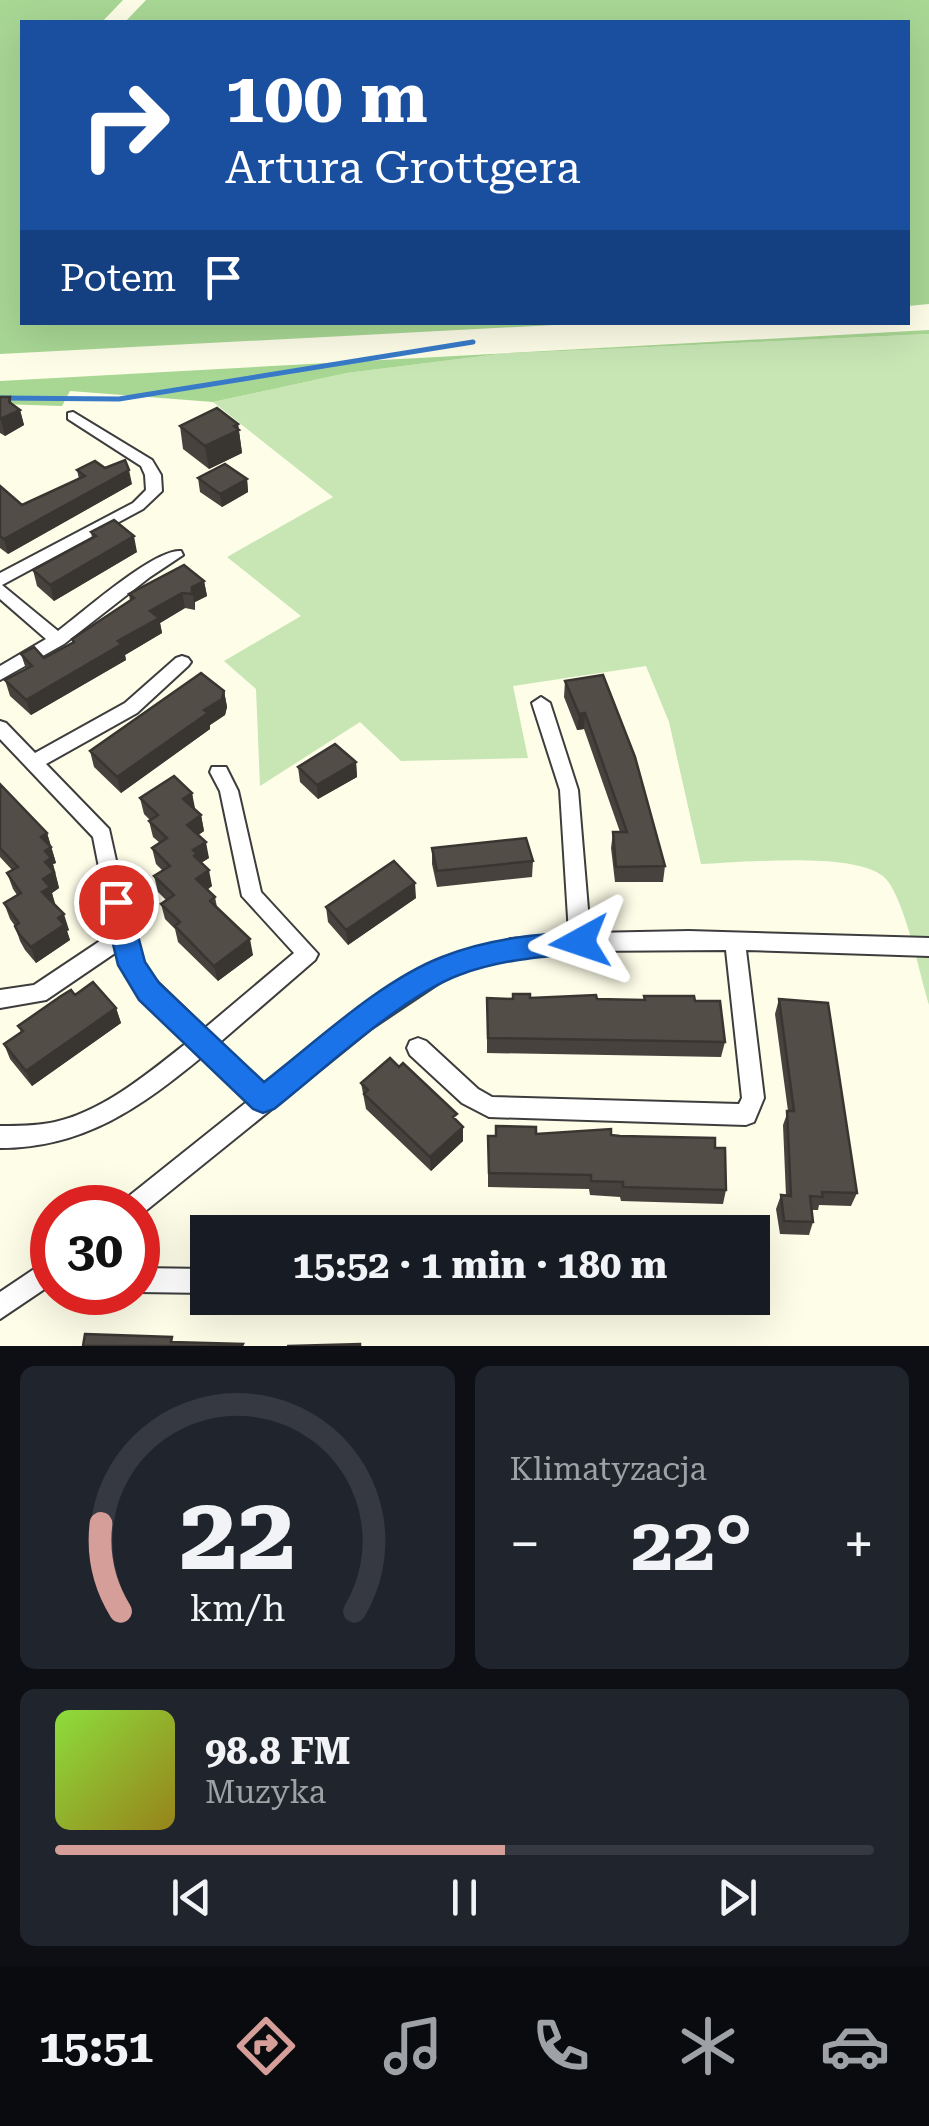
<!DOCTYPE html>
<html lang="pl">
<meta charset="utf-8">
<style>
:root{--surface:#171b24;--page:#20242c;--text:#f1f3f6;--muted:#9ea1a6;--line:#363941;--accent:#d69e99}
body{margin:0;font-family:"Roboto Serif",serif;background:var(--page);color:var(--text);height:100vh;display:flex;flex-direction:column;font-size:38px;white-space:nowrap}
*{box-sizing:border-box;margin:0}
p{font-size:32px;color:var(--muted)}
.icon{flex:none;width:55px;height:55px;fill:none;stroke:currentColor;stroke-width:2;stroke-linecap:round;stroke-linejoin:round}
.map{position:relative;height:1346px;overflow:hidden}
.sheet{display:flex;flex-direction:column;gap:20px;padding:20px;background:#0d0f14;flex:1}
.sheet>*{flex:none}
.guide{position:absolute;left:20px;top:20px;width:890px;height:305px;border-radius:0px;box-shadow:0 10px 40px #0002;background:#1a4fa0;color:#fff;overflow:hidden}
.speed{position:absolute;left:30px;top:1185px;display:flex;gap:20px;font-size:50px;font-weight:700;text-align:center}
.speed>*{display:grid;place-content:center;width:130px;height:130px;border-radius:50%;background:var(--surface);box-shadow:0 10px 40px #0002;line-height:1}
.speed .limit{border:15px solid #d22;background:#fff;color:#111}
.pin{position:absolute;display:grid;place-items:center;width:85px;height:85px;color:#fff;margin:-42px;border:5px solid #fff;border-radius:50%;box-shadow:0 2px 10px #0007}
.me{position:absolute;width:110px;margin:-55px;rotate:265deg;stroke-linejoin:round;filter:drop-shadow(0 0 8px #0008)}
.turn{display:flex;align-items:center;gap:35px;height:210px;padding:0 40px;font-size:45px}
.turn .icon{width:130px;height:130px;stroke-width:2.5}
.turn b{display:block;font-size:70px;line-height:85px}
.then{display:flex;align-items:center;height:95px;padding:0 40px;background:#0003;gap:20px;font-size:38px}
.big{font-size:75px;font-weight:700;line-height:1.1}
.sheet .tile{flex:1;display:flex;flex-direction:column;justify-content:center;gap:15px;min-width:0;padding:0 35px;border-radius:15px;background:var(--page)}
.sheet .dial{align-items:center;gap:0}
.dial svg{height:260px;overflow:visible;fill:none;stroke:var(--line);stroke-width:7;stroke-linecap:round;text-anchor:middle}
.dial text{fill:var(--text);stroke:none}
.song{display:flex;align-items:center;gap:30px}
.cover{width:120px;height:120px;border-radius:15px;background:linear-gradient(135deg,hsl(90 70% 55%),hsl(50 70% 35%))}
.played{height:10px;border-radius:5px;background:linear-gradient(90deg,var(--accent) 55%,var(--line) 55%)}
.keys{display:flex;justify-content:space-around;direction:ltr}
.heat{display:flex;justify-content:space-between;align-items:center;font-size:55px;direction:ltr}
.sheet .tiles{flex:1;display:grid;gap:20px;grid-template-columns:1fr 1fr}
.tile:last-child{grid-column:span 2}
.trip{position:absolute;left:190px;top:1215px;width:580px;height:100px;border-radius:0px;background:var(--surface);box-shadow:0 10px 40px #0002;font-weight:700;line-height:100px;text-align:center}
.tab-bar{display:flex;height:160px;justify-content:space-around;align-items:center;background:#090b0e;color:var(--muted)}
.tab-bar .icon{width:70px;height:70px}
.tab-bar .active{color:var(--accent)}
.tab-bar b{font-size:45px;color:var(--text)}
.map>svg:first-child{display:block}
.green{fill:#c7e6b4}
.forest{fill:#a8d794}
.lines{fill:none;stroke-linecap:round;stroke-linejoin:round}
.stream{stroke:#387ac8;stroke-width:5}
.street-casing{stroke:#3d3d3d;stroke-width:4}
.street{fill:#fff;fill-rule:evenodd}
.wall{fill:#47423d}
.shaded-wall{fill:#393632}
.building{fill:#524d47;stroke:#393632;stroke-width:2.5}
.route{fill:#1a73e8;stroke:#114b97;stroke-width:2.5}
</style>
<div class="map">
<svg width="929" height="1346" viewBox="0 0 929 1346">
<rect width="100%" height="100%" fill="#fefde8"/>
<!-- green -->
<path class="green" d="M929,334V1005C920,976 905,900 886,879C860,850 740,863 701,864L669,722L646,666L513,686L528,758L401,761L360,722L260,786L256,689L224,661L301,616L227,557L333,497L213,402L347,373L499,354Z"/>
<!-- forest -->
<path class="forest" d="M0,0H123L102,22H22V322L592,323L0,354Z
M146,0H929V304L908,306V22H125Z
M929,330V334L499,354L347,373L213,402L70,391L62,406L0,404V381Z"/>
<g class="lines">
<!-- stream -->
<path class="stream" d="M0,398L119,399L473,342"/>
<!-- street casing -->
<g class="street-casing">
<path id="street" d="M73,412L152,460L161,475L162,491L143,509L2,585L58,631C82,613 155,548 181,551L183,555L150,577L64,644L0,680V666L46,639L0,599V573L133,503L146,490L145,475L141,466L68,419V413Z
M182,656L188,658L191,662L188,666L137,713L46,764L109,829L133,937L149,974L205,1028L294,953L242,896L220,791L210,772L212,767H226L238,791L261,892L318,954L315,960L219,1043L265,1087L356,1014L441,960L511,939L569,934L560,790L532,703L541,697L550,703L578,790L590,933L689,931L929,938V956L746,950L764,1098L754,1122L746,1125L489,1117L462,1103L410,1055L407,1048L410,1041L418,1038L426,1041L478,1089L492,1097L739,1104L742,1098L726,950L580,951L511,957L454,973L372,1028L138,1217V1208H120L124,1200L248,1101L203,1056C141,1107 84,1148 0,1148V1126C18,1126 37,1126 55,1122C104,1111 150,1072 189,1041L134,986L118,951L46,1000L0,1008V990L34,985L112,933L93,837L0,739V721L6,723L35,753L125,703L176,658Z
M52,1257V1284L0,1319V1292Z
M138,1268L208,1269V1293L138,1292Z"/>
</g>
<!-- street -->
<use href="#street" class="street"/>
</g>
<!-- wall -->
<path class="wall" d="M0,397H10L12,405L20,410L24,425L5,436L0,433Z
M238,424L242,453L209,469L183,449L180,426Z
M77,470L132,484L8,554L0,548V486L22,505L79,479Z
M198,478L247,479L248,492L222,507L200,492Z
M91,532L137,552L54,601L37,586L33,570L92,538Z
M204,581L207,596L195,602V610L185,608L160,623L162,633L125,655L126,660L31,715L10,696L5,680L26,669L21,654L44,658L73,643L72,639L130,601L129,594Z
M603,675L665,866L663,882H615L611,848L613,832H620L584,729L577,730L564,697L565,681Z
M224,691L227,707L225,715L210,725V729L121,793L94,767L90,751Z
M356,762L357,777L318,799L300,782L298,767Z
M0,784L47,833L56,863L53,864L59,888L52,893L54,903L69,930L67,931L70,940L36,963L25,950L20,941L15,926L10,919L4,903L17,895L13,889L7,873L12,870L0,857Z
M192,793L194,809L201,815L204,831L198,835L209,858L201,863L212,886L207,890L215,897L217,907L253,955L218,981L178,942L175,929L165,919L161,904L166,900L158,892L154,876L163,871L156,864L152,848L160,843L153,837L149,821L150,820L144,814L140,798Z
M432,848L533,861L532,877L437,887L432,864Z
M416,898L348,945L328,922L326,907Z
M75,995L116,1008L121,1023L32,1086L10,1059L4,1044L21,1032L18,1026Z
M644,996L695,1001L725,1042L721,1057L487,1053V998L644,1000Z
M779,999L857,1193L851,1206L819,1205L818,1210H812L813,1222L809,1235L780,1234L776,1209L781,1195L786,1196L783,1125L788,1111L775,1014Z
M361,1083L457,1121L463,1127V1141L431,1171L366,1109Z
M536,1134L715,1148L726,1190L723,1204L621,1201L620,1197L590,1195L589,1189L488,1187V1136Z"/>
<!-- shaded-wall -->
<path class="shaded-wall" d="M10,397L14,413L20,410L24,425L5,436L1,420Z
M238,424L242,453L209,469L205,446Z
M129,470L132,484L8,554L4,539Z
M247,479L248,492L222,507L220,494Z
M134,536L137,552L54,601L50,585Z
M204,581L207,596L195,602V610L192,587Z
M182,593L185,608L160,623L162,633L125,655L126,660L31,715L26,700L118,641L150,611Z
M224,691L227,707L225,715L210,725V729L121,793L117,777L204,710Z
M585,713L584,729L577,730L579,714Z
M356,762L357,777L318,799L317,785Z
M192,793L195,808L186,815L183,799Z
M201,815L204,831L190,841L187,825Z
M47,833L56,863L53,864L59,888L52,893L55,903L48,907L42,892L45,862L41,837Z
M206,842L209,858L199,864L193,850Z
M209,870L212,886L199,895L196,879Z
M415,883L416,898L348,945L346,930Z
M64,914L69,930L67,931L70,940L36,963L31,947L58,918Z
M250,939L253,955L218,981L214,966Z
M116,1008L121,1023L32,1086L26,1071Z
M463,1127V1141L431,1171L430,1157Z"/>
<!-- building -->
<path class="building" d="M0,397H10L9,402L20,410L0,419Z
M217,408L238,424L234,426L239,430L205,446L180,426Z
M125,460L129,470L4,539L0,536V486L22,505L85,476L77,470L95,461L105,468Z
M225,464L247,479L220,494L198,478Z
M114,520L134,536L50,585L33,570L96,536L91,532Z
M184,565L204,581L192,587V594L182,593L150,611L159,618L118,641L122,644L26,700L5,680L32,666L21,654L34,647L44,658L74,642L72,639L134,598L129,594Z
M201,673L224,691L222,699L204,710L208,713L117,777L90,751Z
M603,675L635,757L665,866L616,867L613,832H627L585,713L579,714L565,681Z
M335,744L356,762L317,785L298,767Z
M174,776L192,793L183,799L201,815L187,825L206,842L193,850L197,854L194,856L209,870L196,879L215,897L210,901L250,939L214,966L175,926L180,922L161,904L174,895L154,876L170,866L152,848L167,838L149,821L158,815L140,798Z
M0,784L47,833L41,837L51,847L45,851L51,858L45,862L54,872L43,879L50,887L42,892L64,914L58,918L64,925L31,947L19,934L15,926L19,923L4,903L21,893L7,873L18,867L0,848Z
M526,838L533,861L437,871L432,848Z
M394,861L415,883L346,930L326,907Z
M93,982L116,1008L26,1071L4,1044L23,1031L18,1026L61,996L71,990L75,995Z
M513,994H530V998L596,995L597,999L645,1000L644,996H694L695,1001H720L725,1042L488,1038L487,998L513,999Z
M779,999L828,1003L857,1193L822,1192L823,1197L810,1196L813,1222L784,1221L781,1195L791,1196L787,1111H794Z
M390,1058L399,1067L403,1063L457,1114L453,1117L463,1127L430,1157L364,1094L368,1090L361,1083Z
M496,1126L536,1127V1134L611,1129V1135L620,1136L715,1138V1148H725L726,1190L623,1187V1182L591,1181V1175L489,1173L488,1136H496Z
M85,1334L172,1337L171,1342L243,1344L242,1346H83Z
M360,1344V1346H287H288Z"/>
<!-- route -->
<path class="route" d="M116,892L126,895L129,902L145,962L159,983L264,1082C317,1041 380,981 442,957C487,939 532,935 580,931L589,934L593,942L589,950L580,953C538,957 499,960 459,975C403,996 323,1070 274,1109L263,1113L253,1109L139,1000L118,965L103,902L107,895Z"/>
</svg>
<div class="speed"><div class="limit">30</div></div>
<div class="pin" style="left:116px;top:902px;background:#d93025"><svg class="icon" aria-label="arrive" viewBox="0 0 24 24"><path d="M6 21V4h12l-3 4 3 4H6"/></svg></div>
<svg class="me" style="left:580px;top:942px" viewBox="-20 -20 40 40"><path d="M0-17L14 15 0 8-14 15z" fill="#1a73e8" stroke="#fff" stroke-width="4"/></svg>
<div class="trip">15:52 · 1 min · 180 m</div>
<div class="guide">
<div class="turn"><svg class="icon" aria-label="right" viewBox="0 0 24 24"><path d="M7 20v-9h11M14 6l5 5-5 5"/></svg><div><b>100 m</b>Artura Grottgera</div></div>
<div class="then">Potem<svg class="icon" aria-label="arrive" viewBox="0 0 24 24"><path d="M6 21V4h12l-3 4 3 4H6"/></svg></div>
</div>
</div>
<section class="sheet">
<div class="tiles">
<div class="tile dial"><svg viewBox="0 0 100 80">
<path d="M14 69A42 42 0 1 1 86 69"/>
<path d="M14 69A42 42 0 0 1 8 42" stroke="#d69e99"/>
<text x="50" y="56" font-size="32" font-weight="700">22</text>
<text x="50" y="72" font-size="11">km/h</text>
</svg></div>
<div class="tile"><p>Klimatyzacja</p>
<div class="heat"><a>−</a><b class="big">22°</b><a>+</a></div>
</div>
<div class="tile">
<div class="song"><i class="cover"></i><div><b>98.8 FM</b><p>Muzyka</p></div></div>
<div class="played"></div>
<div class="keys"><svg class="icon" aria-label="previous" viewBox="0 0 24 24"><path d="M18 5L8 12l10 7zM5 5v14"/></svg><svg class="icon" aria-label="pause" viewBox="0 0 24 24"><path d="M8 5v14M16 5v14"/></svg><svg class="icon" aria-label="next" viewBox="0 0 24 24"><path d="M6 5l10 7-10 7zM19 5v14"/></svg></div>
</div>
</div>
</section>
<nav class="tab-bar">
<b>15:51</b>
<svg class="icon active" aria-label="directions" viewBox="0 0 24 24"><path d="M12 3l9 9-9 9-9-9zM9 14v-3h6M13 9l2 2-2 2"/></svg>
<svg class="icon" aria-label="music" viewBox="0 0 24 24"><path d="M9 18V5l10-2v13"/><circle cx="6" cy="18" r="3"/><circle cx="16" cy="16" r="3"/></svg>
<svg class="icon" aria-label="phone" viewBox="0 0 24 24"><path d="M5 4h4l2 5-3 2q2 4 5 5l2-3 5 2v4C11 20 4 13 5 4z"/></svg>
<svg class="icon" aria-label="climate" viewBox="0 0 24 24"><path d="M12 3v18M4 7l16 10M4 17L20 7"/></svg>
<svg class="icon" aria-label="car" viewBox="0 0 24 24"><path d="M5 17H2v-5l4-1 3-4h7l3 4 3 1v5h-3M9 17h6M6 11h13"/><circle cx="7" cy="17" r="2"/><circle cx="17" cy="17" r="2"/></svg>
</nav>
